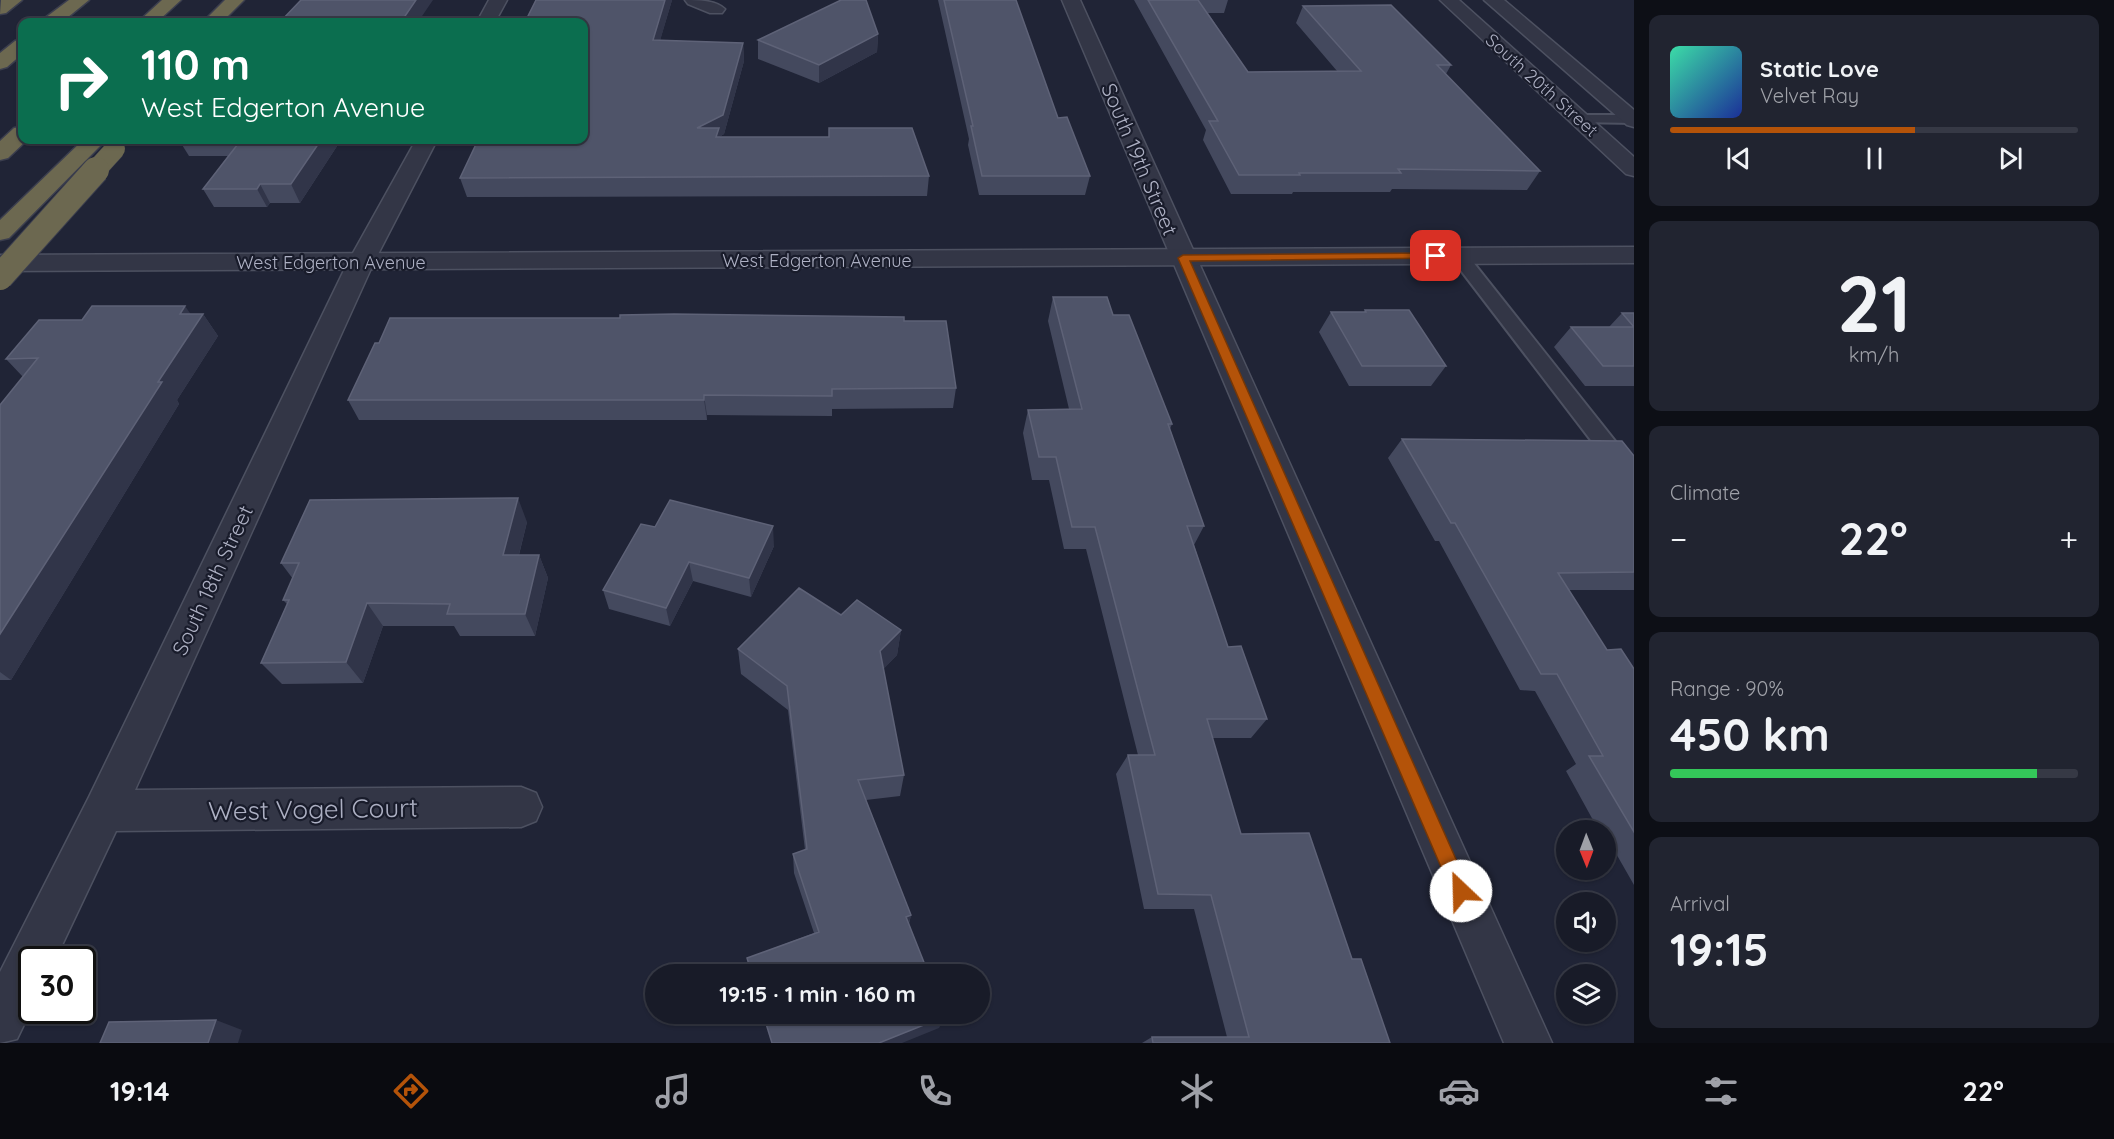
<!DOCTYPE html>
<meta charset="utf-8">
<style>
:root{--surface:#181b28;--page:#212430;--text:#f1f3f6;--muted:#9fa1a8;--line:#363945;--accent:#b45309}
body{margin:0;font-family:Quicksand,sans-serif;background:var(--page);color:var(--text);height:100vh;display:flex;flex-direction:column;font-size:22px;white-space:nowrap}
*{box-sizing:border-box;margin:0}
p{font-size:20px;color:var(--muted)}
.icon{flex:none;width:33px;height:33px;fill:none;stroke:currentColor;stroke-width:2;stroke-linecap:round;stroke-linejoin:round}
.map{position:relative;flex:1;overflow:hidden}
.panel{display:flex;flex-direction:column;gap:15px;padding:15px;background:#0d0f16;width:480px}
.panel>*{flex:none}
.top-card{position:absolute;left:18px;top:18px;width:570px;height:126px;border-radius:12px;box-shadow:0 2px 4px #0004,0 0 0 2px var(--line);background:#0b6e4f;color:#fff;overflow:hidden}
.needle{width:39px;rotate:179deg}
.controls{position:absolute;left:1556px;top:820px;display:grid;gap:12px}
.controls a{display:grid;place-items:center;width:60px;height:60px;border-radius:50%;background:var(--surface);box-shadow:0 2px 4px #0004,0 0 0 2px var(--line);font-size:30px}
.speed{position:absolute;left:18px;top:946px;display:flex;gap:12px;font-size:30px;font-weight:700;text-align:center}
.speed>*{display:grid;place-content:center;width:78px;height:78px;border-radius:50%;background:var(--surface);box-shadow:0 2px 4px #0004,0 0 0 2px var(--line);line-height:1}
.speed .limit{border:3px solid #111;border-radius:9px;background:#fff;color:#111}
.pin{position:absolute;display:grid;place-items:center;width:51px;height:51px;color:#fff;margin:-26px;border-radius:12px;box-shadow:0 3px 9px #0006}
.me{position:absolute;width:66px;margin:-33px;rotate:336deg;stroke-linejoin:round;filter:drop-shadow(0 0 4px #0008)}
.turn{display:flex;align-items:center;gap:21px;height:126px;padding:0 24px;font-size:27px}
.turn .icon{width:78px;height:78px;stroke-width:2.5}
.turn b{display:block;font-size:42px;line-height:51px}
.big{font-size:45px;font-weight:700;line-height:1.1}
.panel .widget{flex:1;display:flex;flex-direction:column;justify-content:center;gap:9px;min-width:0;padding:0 21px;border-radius:12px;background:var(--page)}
.panel .dial{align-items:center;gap:0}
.dial b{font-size:78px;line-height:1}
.song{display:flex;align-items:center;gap:18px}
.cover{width:72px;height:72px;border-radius:9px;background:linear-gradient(135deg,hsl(160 70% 55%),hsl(230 70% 35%))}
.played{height:6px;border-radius:3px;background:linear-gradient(90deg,var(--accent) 60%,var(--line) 60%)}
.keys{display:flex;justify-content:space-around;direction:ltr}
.heat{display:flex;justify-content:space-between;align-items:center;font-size:33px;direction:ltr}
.charge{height:9px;border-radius:4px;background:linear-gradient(90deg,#34c759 90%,var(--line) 0)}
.trip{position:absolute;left:645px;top:964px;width:345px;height:60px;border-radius:30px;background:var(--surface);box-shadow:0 2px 4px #0004,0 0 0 2px var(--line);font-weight:700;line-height:60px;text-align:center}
.tab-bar{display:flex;height:96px;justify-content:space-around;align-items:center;background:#0a0b10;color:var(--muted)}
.tab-bar .icon{width:42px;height:42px}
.tab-bar .active{color:var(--accent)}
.tab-bar b{font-size:27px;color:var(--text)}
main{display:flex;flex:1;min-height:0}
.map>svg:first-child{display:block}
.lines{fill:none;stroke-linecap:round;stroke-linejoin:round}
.service-casing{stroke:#4d5161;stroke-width:4}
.minor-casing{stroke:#4d5161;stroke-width:3}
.tertiary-casing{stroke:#4d5161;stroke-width:3}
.motorway-casing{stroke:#3b3e4e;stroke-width:3}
.service{fill:#333646;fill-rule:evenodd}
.minor{fill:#333646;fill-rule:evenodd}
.tertiary{fill:#333646;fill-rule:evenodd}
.motorway{fill:#6c6850;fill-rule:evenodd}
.motorway-bridge-far1-casing{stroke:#3b3e4e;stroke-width:21;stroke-linecap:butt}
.motorway-bridge-casing{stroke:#3b3e4e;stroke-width:28;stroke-linecap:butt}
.motorway-bridge-far1{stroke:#6c6850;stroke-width:20}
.motorway-bridge{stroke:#6c6850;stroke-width:26}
.wall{fill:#44495e}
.shaded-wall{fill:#313549}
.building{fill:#4f5469;stroke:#5e6277;stroke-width:1.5}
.route{fill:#b45309;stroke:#753606;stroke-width:1.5}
.labels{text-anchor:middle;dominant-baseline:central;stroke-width:4.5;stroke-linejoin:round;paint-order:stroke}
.far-street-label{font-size:18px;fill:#adb0c3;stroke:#191c2b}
.street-label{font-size:21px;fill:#adb0c3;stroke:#191c2b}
.near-street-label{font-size:26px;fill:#adb0c3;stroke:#191c2b}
</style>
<main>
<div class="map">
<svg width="1634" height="1043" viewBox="0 0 1634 1043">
<rect width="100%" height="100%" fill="#202436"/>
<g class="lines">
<!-- service casing -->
<g class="service-casing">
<path id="service" d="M1580,115H1634V123L1575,122L1573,119L1575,116Z
M1459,251L1465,252L1634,465V488L1626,486L1453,260L1450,256L1453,252Z"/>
</g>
<!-- minor casing -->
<g class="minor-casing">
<path id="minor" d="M489,0H507L495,22H477Z
M685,0C699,0 715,0 725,9L722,13H710L688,4Z
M1062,0H1080L1552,1043H1504Z
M416,140H437L374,262L135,790L521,787L536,793L542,807L536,821L521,827L116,831L55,960H32V1008L17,1039L0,1043V972L89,797L348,262Z"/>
</g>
<!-- tertiary casing -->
<g class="tertiary-casing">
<path id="tertiary" d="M1440,0H1459L1634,157V176L1626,174Z
M1484,0H1504L1634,110V127L1627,125Z
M1634,247V263L0,271V255Z"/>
</g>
<!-- motorway casing -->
<g class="motorway-casing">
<path id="motorway" d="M1,0H22L6,13L0,14Z
M69,0H89L62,22H42L45,18Z
M162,0H181L157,22H138Z
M225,0H244L222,22H203Z
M22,39V54L7,67L0,69V53L15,41Z
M22,127V140H27L8,158L0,160V141L14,128Z
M83,140H106L9,238L0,240V220Z"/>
</g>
<!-- service -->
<use href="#service" class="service"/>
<!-- minor -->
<use href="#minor" class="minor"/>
<!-- tertiary -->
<use href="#tertiary" class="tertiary"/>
<!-- motorway -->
<use href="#motorway" class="motorway"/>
<!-- motorway-bridge-far1 casing -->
<g class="motorway-bridge-far1-casing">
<path id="motorway-bridge-far1" d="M95,171L115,149"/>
</g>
<!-- motorway-bridge casing -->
<g class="motorway-bridge-casing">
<path id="motorway-bridge" d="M0,277L96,170"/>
</g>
<!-- motorway-bridge-far1 -->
<use href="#motorway-bridge-far1" class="motorway-bridge-far1"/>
<!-- motorway-bridge -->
<use href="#motorway-bridge" class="motorway-bridge"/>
</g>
<!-- wall -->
<path class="wall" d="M536,0H672L660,40L743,43L744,61L724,134L719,137L929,176L927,196L467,197L460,178L584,140Z
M938,0H1016L1058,118L1090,176L1085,195H979L968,145L969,139Z
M1134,0H1228L1224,13H1208L1248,72L1337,71L1296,23L1303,6L1451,65L1446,74L1540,171L1527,190L1392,189L1390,192H1293L1292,194H1231L1203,140L1206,130Z
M878,34L877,52L819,83L758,59V40Z
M179,140H341L300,203H270L267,207H214L203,189L228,156H189Z
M1053,297L1113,315L1172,424L1170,429L1204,526L1194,545L1228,647L1267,719L1251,738H1212L1241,834L1352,959L1390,1043H1142L1152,1037H1227L1194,909H1144L1116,774L1128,755H1138L1086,549H1064L1049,480H1032L1023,433L1028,410L1069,409L1048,321Z
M1365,310L1446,366L1431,386H1349L1319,332L1331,312H1364Z
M1622,313H1634V386H1585L1554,347L1571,327H1609Z
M191,314H203L218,336L177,400L179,404L11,680H0V405L23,377L6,359L82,320Z
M904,321L956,388L953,408L832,409V416L707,415V420H359L348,400Z
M1402,439L1634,456V590H1569L1607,650L1634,669V885L1614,850L1610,851L1605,841V831H1599L1566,771L1576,764L1535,691L1520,690L1439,541H1435L1388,458Z
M527,522L519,555H539L548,578L535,636H460L454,626H383L363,683L282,684L261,663L287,604L283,600L293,579L281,563Z
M655,527L774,546L751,597L693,581L670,626L609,609L603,590Z
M841,615L901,630L897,655L883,669L904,775L900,796L866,800L911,915L909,924L929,975H752L747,958L814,933L794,873L793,854L805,850L788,710L741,674L738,649Z"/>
<!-- shaded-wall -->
<path class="shaded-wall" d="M416,0H433L418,22H401Z
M665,0H672L655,58L653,40Z
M878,34L877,52L819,83V65Z
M743,43L744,61L724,134L719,137L720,148L697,128Z
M321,140H341L300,203L291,184Z
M260,184L270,203L267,207L257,189Z
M185,306L197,323L203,314L218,336L177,400L179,404L11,680L0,672V634L158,382L180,314Z
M704,395L707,415V420L704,400Z
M518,498L527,522L513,578L503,555Z
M773,526L774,546L751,597L749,578Z
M539,555L548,578L535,636L525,614Z
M689,562L693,581L670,626L666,608Z
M367,603L383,626L363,683L346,662Z
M901,630L897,655L877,676L880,651Z
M911,915L907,931L906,917Z
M946,1016L939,1028L902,1043H879Z
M216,1020L242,1030L238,1043H208Z"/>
<!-- building -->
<path class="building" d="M301,0H416L401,22H280Z
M536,0H665L653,40L743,43L723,115L697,128H719L716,137H829V128H912L929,176L460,178L478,140H584V22H525Z
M841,0H866L878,34L819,65L758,40Z
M944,0H1016L1058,118L1067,117L1090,176H982L971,126H973Z
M1148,0H1198L1248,72L1361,71L1303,6L1391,5L1451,65H1437L1540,171L1398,169L1401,173H1299L1300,175H1239L1209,121H1218Z
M241,140H321L291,184H260L257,189H203Z
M1053,297H1107L1113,315H1129L1172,424H1168L1204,526H1187L1215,608L1228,647L1241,646L1267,719H1207L1241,834L1309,833L1352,959H1361L1390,1043H1153L1152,1037H1249L1211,895L1158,894L1128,755H1155L1095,527H1072L1056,457H1039L1028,410L1082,409Z
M92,306H185L180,314H203L158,382H162L0,634V405L38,358L6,359L39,320H82Z
M1365,310H1409L1446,366H1362L1331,312H1366Z
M1622,313H1634V327Z
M674,314L904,317V321H946L956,388L832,389V396L704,395V400H348L375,343H379L390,318H620V315Z
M1571,327H1634V366H1603Z
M1402,439L1622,441L1634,456V572L1558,573L1607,650L1621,649L1634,669V832L1589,756H1603L1557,674H1541L1455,523H1451Z
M518,498L503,555H539L525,614H447L450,604L367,603L346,662L261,663L289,600H283L299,563H281L310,500Z
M670,500L773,526L749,578L689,562L666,608L603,590L641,524L655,527Z
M799,588L841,615L857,600L901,630L880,651L904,775L858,780L911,915L906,917L929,975H752L747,958L819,932L793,854L807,849L787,686L738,649Z
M763,1014H945L946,1016L879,1043H772Z
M216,1020L208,1043H100L109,1022Z"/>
<!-- route -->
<path class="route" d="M1436,253L1440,254V258L1190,261L1467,884L1470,891L1467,897L1461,900L1454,897L1178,258L1183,255Z"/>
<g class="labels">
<!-- far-street labels -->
<g class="far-street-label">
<text transform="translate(1542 85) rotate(42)">South 20th Street</text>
<text x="817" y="260">West Edgerton Avenue</text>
<text x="331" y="262">West Edgerton Avenue</text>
</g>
<!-- street labels -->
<g class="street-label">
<text transform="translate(1140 159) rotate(67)">South 19th Street</text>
<text transform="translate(212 580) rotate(-65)">South 18th Street</text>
</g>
<!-- near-street labels -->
<g class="near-street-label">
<text transform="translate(313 809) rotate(-1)">West Vogel Court</text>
</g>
</g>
</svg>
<div class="controls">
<a><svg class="needle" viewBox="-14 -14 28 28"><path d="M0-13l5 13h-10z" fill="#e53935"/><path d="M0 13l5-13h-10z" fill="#9fa1a8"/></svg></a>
<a><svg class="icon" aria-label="sound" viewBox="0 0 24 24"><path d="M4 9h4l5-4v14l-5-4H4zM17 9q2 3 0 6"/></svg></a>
<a><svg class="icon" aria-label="layers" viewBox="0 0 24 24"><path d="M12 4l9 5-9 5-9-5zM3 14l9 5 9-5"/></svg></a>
</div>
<div class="speed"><div class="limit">30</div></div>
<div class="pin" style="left:1436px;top:256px;background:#d93025"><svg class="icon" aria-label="arrive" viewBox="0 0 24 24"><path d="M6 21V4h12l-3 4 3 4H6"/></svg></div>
<svg class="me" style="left:1461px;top:891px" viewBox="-20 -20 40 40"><circle r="19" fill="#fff"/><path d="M0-13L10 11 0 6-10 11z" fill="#b45309"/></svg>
<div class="trip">19:15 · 1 min · 160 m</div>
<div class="top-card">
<div class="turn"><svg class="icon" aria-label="right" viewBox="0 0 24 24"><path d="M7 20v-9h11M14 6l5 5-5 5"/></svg><div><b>110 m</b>West Edgerton Avenue</div></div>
</div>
</div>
<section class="panel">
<div class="widget">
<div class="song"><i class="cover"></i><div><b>Static Love</b><p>Velvet Ray</p></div></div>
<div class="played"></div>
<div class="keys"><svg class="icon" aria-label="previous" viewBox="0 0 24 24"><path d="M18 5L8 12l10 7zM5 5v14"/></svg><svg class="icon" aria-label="pause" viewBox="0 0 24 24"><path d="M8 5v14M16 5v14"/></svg><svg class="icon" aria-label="next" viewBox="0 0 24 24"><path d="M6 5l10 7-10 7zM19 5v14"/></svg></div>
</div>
<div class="widget dial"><b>21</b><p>km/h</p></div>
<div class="widget"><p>Climate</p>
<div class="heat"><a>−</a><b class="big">22°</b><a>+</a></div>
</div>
<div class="widget"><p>Range · 90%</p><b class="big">450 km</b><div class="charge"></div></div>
<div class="widget"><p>Arrival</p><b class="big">19:15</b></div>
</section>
</main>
<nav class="tab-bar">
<b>19:14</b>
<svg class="icon active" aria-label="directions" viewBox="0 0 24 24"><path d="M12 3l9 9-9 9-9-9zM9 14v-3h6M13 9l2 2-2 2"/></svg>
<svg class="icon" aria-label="music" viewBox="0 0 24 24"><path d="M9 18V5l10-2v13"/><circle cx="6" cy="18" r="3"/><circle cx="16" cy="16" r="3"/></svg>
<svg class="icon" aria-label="phone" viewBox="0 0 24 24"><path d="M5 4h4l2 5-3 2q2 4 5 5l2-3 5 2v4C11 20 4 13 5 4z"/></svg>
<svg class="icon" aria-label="climate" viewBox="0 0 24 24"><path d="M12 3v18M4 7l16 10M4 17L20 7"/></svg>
<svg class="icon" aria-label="car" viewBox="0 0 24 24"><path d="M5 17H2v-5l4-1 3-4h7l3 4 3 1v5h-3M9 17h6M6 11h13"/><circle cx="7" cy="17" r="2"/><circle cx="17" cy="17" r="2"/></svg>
<svg class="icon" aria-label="filters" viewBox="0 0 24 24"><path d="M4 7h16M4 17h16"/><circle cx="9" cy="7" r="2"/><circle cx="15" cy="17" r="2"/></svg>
<b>22°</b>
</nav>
